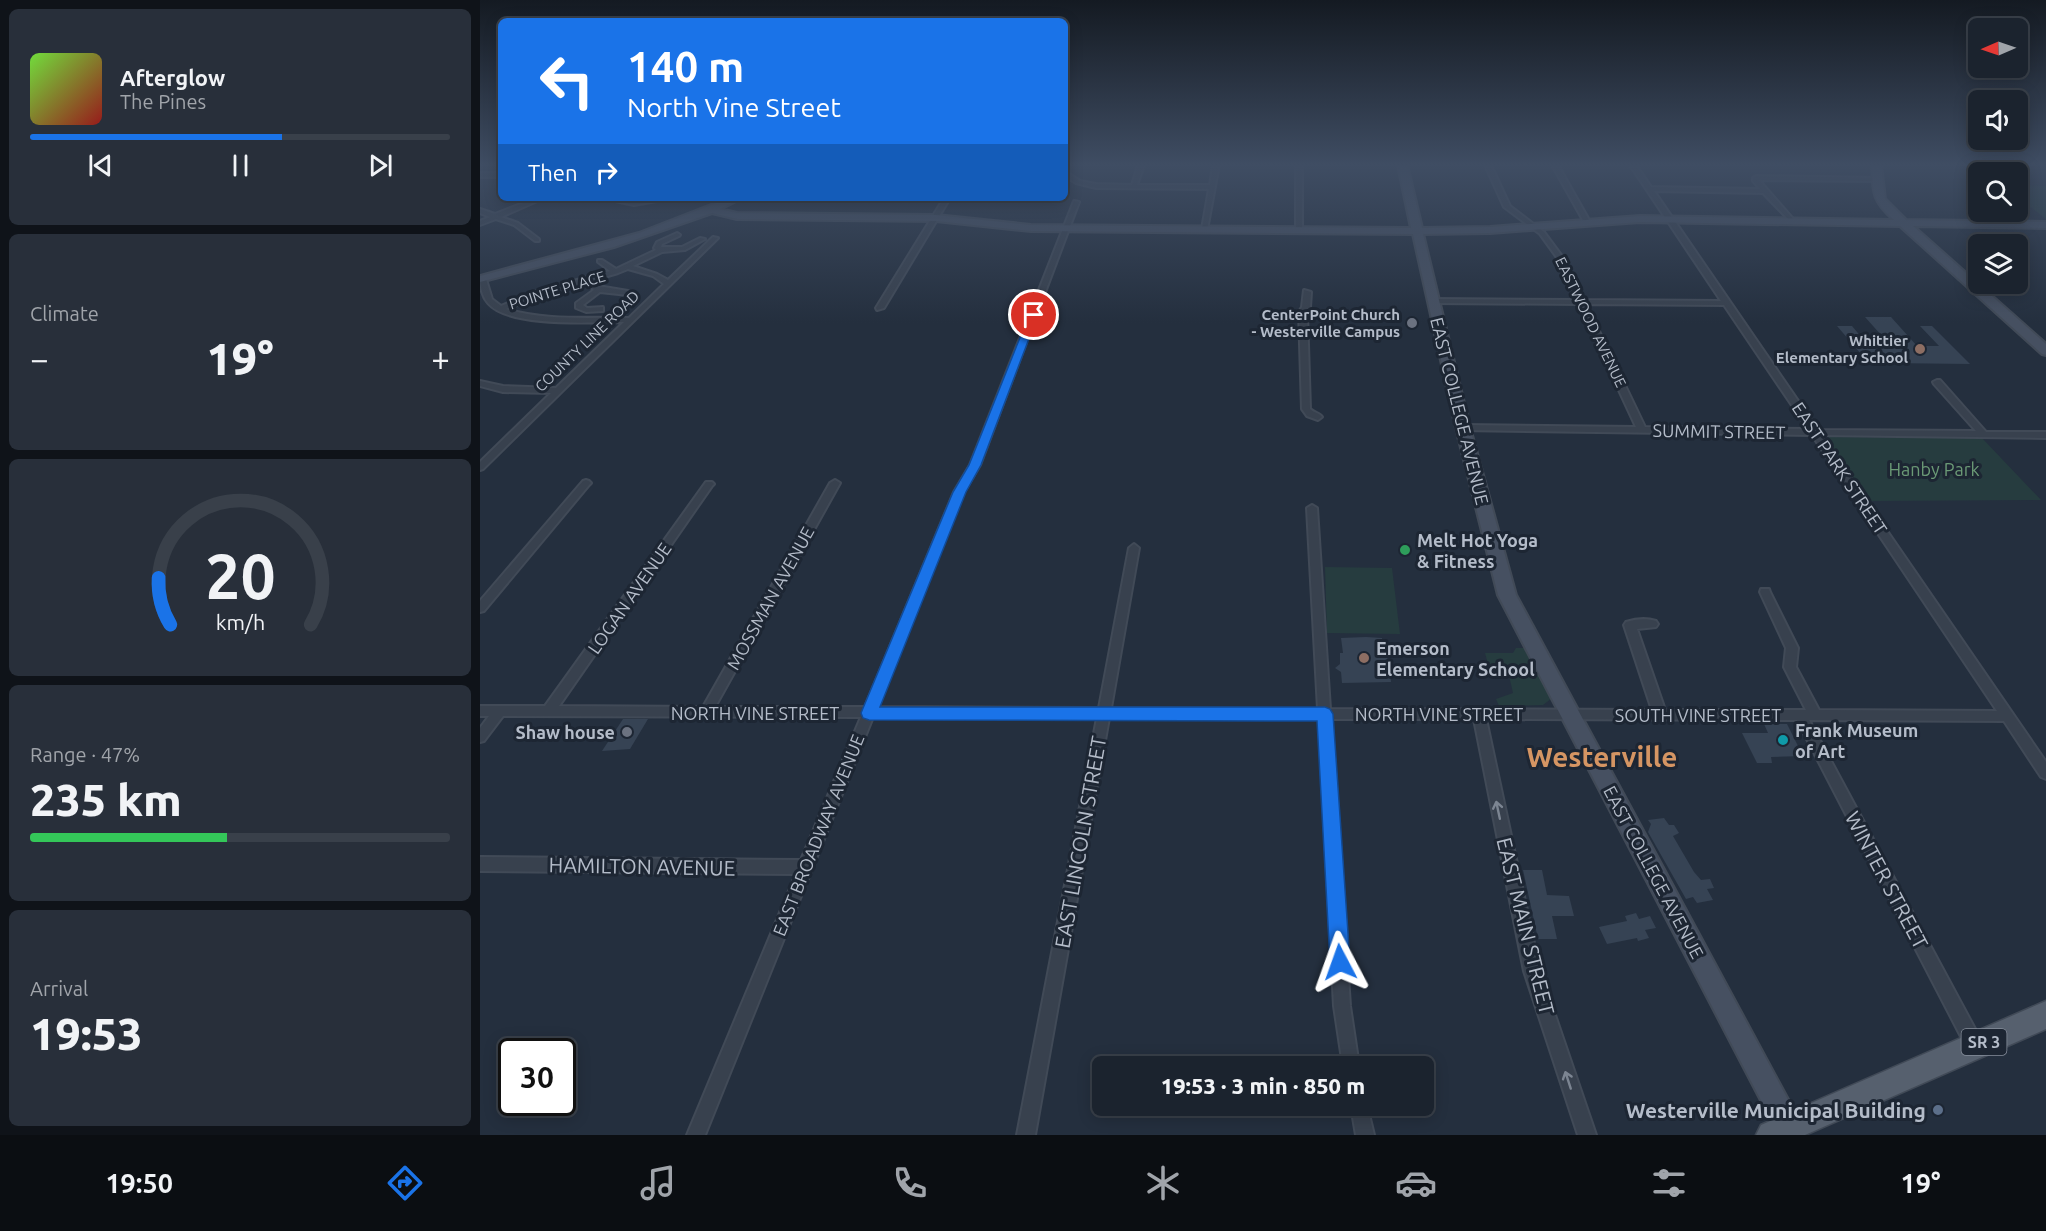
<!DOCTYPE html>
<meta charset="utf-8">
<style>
:root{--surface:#1b232e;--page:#282f3a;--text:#f1f3f6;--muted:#a0a4aa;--line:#39404a;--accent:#1a73e8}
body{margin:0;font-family:Ubuntu,sans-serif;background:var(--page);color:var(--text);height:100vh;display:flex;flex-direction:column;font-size:22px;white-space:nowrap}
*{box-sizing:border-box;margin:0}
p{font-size:20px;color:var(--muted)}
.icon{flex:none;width:33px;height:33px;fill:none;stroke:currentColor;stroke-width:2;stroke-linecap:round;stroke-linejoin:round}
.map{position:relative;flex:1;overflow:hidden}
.panel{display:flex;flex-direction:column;gap:9px;padding:9px;background:#0f1319;width:480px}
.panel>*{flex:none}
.guide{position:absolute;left:18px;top:18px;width:570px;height:183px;border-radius:9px;box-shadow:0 3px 15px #0003,0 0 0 2px var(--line);background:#1a73e8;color:#fff;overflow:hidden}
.needle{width:39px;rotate:268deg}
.tools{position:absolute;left:1488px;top:18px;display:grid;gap:12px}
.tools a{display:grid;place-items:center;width:60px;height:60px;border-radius:9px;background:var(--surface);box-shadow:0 3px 15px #0003,0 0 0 2px var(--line);font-size:30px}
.speed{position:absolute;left:18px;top:1038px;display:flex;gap:12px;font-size:30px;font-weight:700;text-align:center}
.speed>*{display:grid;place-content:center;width:78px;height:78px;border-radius:50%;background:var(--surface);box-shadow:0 3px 15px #0003,0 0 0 2px var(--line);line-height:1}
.speed .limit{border:3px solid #111;border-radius:9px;background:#fff;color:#111}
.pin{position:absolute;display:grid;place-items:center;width:51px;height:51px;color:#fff;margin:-26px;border:3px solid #fff;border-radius:50%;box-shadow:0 2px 6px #0007}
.me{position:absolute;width:66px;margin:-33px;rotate:356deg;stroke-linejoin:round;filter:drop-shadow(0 0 4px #0008)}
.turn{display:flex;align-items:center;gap:21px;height:126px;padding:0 30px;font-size:27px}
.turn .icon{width:78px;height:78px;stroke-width:2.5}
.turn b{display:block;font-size:42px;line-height:51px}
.then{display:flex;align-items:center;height:57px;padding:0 30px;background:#0003;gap:12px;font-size:22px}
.big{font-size:45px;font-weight:800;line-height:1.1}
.panel .card{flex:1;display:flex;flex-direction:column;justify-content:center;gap:9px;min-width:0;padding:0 21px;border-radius:9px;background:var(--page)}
.panel .dial{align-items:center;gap:0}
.dial svg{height:156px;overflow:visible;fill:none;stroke:var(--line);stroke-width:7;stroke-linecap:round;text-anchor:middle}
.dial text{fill:var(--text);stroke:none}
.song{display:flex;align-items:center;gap:18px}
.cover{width:72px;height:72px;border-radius:9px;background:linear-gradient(135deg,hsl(100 70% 55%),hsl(0 70% 35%))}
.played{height:6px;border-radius:3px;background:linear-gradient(90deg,var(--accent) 60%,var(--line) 60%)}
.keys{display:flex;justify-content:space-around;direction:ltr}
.heat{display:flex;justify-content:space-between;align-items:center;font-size:33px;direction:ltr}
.charge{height:9px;border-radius:4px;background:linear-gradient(90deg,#34c759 47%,var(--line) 0)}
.trip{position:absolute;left:612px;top:1056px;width:342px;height:60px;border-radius:9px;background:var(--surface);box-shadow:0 3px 15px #0003,0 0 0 2px var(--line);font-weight:800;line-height:60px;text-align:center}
.tabs{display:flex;height:96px;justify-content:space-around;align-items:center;background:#0b0e12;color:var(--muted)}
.tabs .icon{width:42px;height:42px}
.tabs .selected{color:var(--accent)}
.tabs b{font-size:27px;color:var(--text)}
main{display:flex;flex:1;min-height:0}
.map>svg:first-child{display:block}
.green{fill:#263c3f}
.building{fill:#364354}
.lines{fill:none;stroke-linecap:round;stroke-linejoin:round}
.street-casing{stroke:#414a57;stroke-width:4}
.secondary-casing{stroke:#414a57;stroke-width:4}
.primary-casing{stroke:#414a57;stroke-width:3}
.street{fill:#38414e;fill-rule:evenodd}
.secondary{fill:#465061;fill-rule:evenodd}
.primary{fill:#56606e;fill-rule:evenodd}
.oneway{stroke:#7c8592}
.route{fill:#1a73e8;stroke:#114b97;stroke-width:1.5}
.worship-dot{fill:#6b7280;stroke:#1d2633;stroke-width:2}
.education-dot{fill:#8d6e63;stroke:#1d2633;stroke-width:2}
.leisure-dot{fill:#2e9e5b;stroke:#1d2633;stroke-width:2}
.culture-dot{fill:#0f9aa8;stroke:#1d2633;stroke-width:2}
.service-dot{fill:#5c6f8a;stroke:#1d2633;stroke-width:2}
.labels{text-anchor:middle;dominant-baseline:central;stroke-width:6;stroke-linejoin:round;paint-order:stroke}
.far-street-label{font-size:15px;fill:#b4bcc9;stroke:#1d2633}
.far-poi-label{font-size:15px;font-weight:bold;fill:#b4bcc9;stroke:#1d2633;text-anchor:end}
.shield{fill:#1d2633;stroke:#878f9c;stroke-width:1.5}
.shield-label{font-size:16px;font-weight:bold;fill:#b4bcc9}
.street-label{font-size:18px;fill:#b4bcc9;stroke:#1d2633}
.park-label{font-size:18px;fill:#6b9a76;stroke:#1d2633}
.poi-label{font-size:18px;font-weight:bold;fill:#b4bcc9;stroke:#1d2633;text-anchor:start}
.near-street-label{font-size:21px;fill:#b4bcc9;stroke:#1d2633}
.near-poi-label{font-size:21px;font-weight:bold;fill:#b4bcc9;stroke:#1d2633;text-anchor:end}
.near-district-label{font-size:28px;font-weight:bold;fill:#d59563;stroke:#1d2633}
</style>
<main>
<section class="panel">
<div class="card">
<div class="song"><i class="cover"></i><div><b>Afterglow</b><p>The Pines</p></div></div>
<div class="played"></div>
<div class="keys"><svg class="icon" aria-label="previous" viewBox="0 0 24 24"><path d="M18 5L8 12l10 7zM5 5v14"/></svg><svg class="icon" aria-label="pause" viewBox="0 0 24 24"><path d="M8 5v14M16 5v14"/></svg><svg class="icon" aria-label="next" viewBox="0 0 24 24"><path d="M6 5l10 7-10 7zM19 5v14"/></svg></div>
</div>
<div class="card"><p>Climate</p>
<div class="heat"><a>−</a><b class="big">19°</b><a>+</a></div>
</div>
<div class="card dial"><svg viewBox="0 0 100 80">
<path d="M14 69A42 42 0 1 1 86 69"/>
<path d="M14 69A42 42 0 0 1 8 45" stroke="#1a73e8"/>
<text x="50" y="56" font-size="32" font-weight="700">20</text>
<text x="50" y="72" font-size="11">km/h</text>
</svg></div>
<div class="card"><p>Range · 47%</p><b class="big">235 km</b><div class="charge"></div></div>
<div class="card"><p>Arrival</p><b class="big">19:53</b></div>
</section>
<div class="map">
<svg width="1566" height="1135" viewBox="0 0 1566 1135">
<rect width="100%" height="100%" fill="#242f3e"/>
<!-- green -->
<path class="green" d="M1538,185L1566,186V219L1538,197Z
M1349,437L1502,438L1561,500L1389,501L1347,439Z
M845,567L912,568L920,634L847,633Z
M1036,648H1047L1072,698L1063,705L1019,706L1016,699L1033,693L1028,671L1008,664L1005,653H1033Z"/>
<!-- building -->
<path class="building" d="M1385,317H1411L1437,346H1459L1440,326H1452L1490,364L1407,363L1400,354H1381L1357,326H1372L1388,345H1410Z
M886,637L902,638L904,653H907L908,663L915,668L910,673L911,682L862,683L861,672L855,668L860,664V653H863L861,638Z
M143,719H168L150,749L122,751Z
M1284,724H1307L1323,756L1291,757L1292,763H1277L1262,733H1288Z
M1184,818L1189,825H1194L1199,833L1193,836L1214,872L1221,880L1230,879L1234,888L1227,889L1233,900L1217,903L1213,897L1206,899L1168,832L1171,824L1168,820Z
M1043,870H1062L1067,895L1089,896L1094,916H1072L1077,939H1058Z
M1156,913L1159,919L1170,916L1176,928L1165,930L1169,938L1158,941L1157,938L1127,944L1119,927L1147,921L1145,916Z"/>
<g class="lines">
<!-- street casing -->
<g class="street-casing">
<path id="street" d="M658,165H664L657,185H730L733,165H739L727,230L722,229L729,189L616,188L596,183L585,176V171L600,181L616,184L652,185Z
M816,165H822V230L819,232L816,230Z
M1005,165H1011L1030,206L1064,232L1084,259L1104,300L1241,301L1150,165H1156L1171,187L1280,189L1273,181V178L1276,176L1400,178L1401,179L1398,181L1279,180L1314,220L1315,221L1312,223L1283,193L1174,191L1338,430L1496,431L1454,384L1453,382L1457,380H1460L1506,432H1566V438L1341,435L1566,762V779L1561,777L1524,721L1329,720L1501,1040L1503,1046L1501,1052L1495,1054L1489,1052L1317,720L1006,719L1060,971L1116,1135H1098L1044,971L994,719H851L870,1006L879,1066H863L854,1006L839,719L629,718L555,1135H537L617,718L393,717L225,1135H207L316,874L0,871V857L321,860L381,717L23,716L4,741L0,742V728L9,716H0V706H65L226,482H232L234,484L232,486L79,706L223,707L350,483L355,480L360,483L235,707H385L474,492L490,465L594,201L599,202L500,465L484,492L397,707L619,708L649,548L654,544L659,548L631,708L838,709L827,508L832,505L837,508L850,709L1172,710L1144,625L1146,622C1155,619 1167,618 1176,621L1178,624L1176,627L1157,629L1185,710H1326L1304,667L1306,648L1280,592L1281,589H1289L1290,592L1318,648L1316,667L1339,710L1517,711L1332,435L980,430V426L983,425L1156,427L1099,304L953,303L949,301L953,299L1097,300L1078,259L1060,234L1024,207ZM1106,304L1244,305L1328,429L1165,427Z
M1072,165H1078L1109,220L1108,221L1103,220Z
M1491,165H1497L1498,182L1495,180Z
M0,173H21V177H0Z
M56,198H64L21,217L38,223L59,239V241H55L34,225L16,219L0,225V221L10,217L0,213V209L15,214Z
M121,198H135L154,201L194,198L154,205Z
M267,198H394L395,199L392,201L270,200Z
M464,198H470L404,308L397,310L396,308Z
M197,233L200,235L199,236L182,244L181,247H202L220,238L225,239L205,250L182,252L153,266L177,274L188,280L233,237L238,238L3,469L0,470V462L71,393L23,392L0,386V381L23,386L76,388L144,322C112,322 29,328 8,303C2,296 0,285 0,276H5L12,299L21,306L57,291L130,271L118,262V260H122L136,269L176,250L174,248L177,242ZM148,269L173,276L184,284L149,318C108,317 65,321 26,309L63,295L138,273Z
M112,285L148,291L152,293L148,295L120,292L103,305L107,308L123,307V311L106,312L96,308V303L114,290L111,287Z
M824,290L831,292L830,307L827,312L830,409C834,413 840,413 842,417L838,420L827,416L822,409L819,312L822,307Z
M106,480L109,481L111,483L109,485L4,611L0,612V601L103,481Z
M871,1106H887L894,1135H876Z"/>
</g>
<!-- secondary casing -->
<g class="secondary-casing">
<path id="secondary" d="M918,165H927L942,228L1010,227L1160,216L1414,220C1392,201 1393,192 1392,165H1401L1405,199L1426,220L1566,222V228L1433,226L1566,344V355L1562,354L1420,226L1160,222L1010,233L943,234L990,428L1036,595L1318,1118L1322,1127L1319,1135H1299L1018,595L976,428L933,234L551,231L456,221L257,219L232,213L134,247L0,282V276L159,233L249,198H262L240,209L257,213L456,215L551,225L931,228Z"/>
</g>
<!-- primary casing -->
<g class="primary-casing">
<path id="primary" d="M1566,1001V1029L1325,1135H1276L1281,1125Z"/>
</g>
<!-- street -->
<use href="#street" class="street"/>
<!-- secondary -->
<use href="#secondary" class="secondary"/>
<!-- primary -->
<use href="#primary" class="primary"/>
</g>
<!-- one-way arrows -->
<defs><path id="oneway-shaft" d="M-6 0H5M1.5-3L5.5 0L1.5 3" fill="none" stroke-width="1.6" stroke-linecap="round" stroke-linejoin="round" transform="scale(1.5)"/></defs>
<g class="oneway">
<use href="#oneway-shaft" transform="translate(1018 810) rotate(-102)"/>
<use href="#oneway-shaft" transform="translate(1088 1080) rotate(-108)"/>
</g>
<!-- sky -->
<linearGradient id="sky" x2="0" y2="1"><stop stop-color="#141a22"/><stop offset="0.51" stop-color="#3f4d63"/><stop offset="1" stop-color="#3f4d63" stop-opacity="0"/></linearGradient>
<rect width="1566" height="323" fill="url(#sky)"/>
<!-- route -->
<path class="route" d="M554,312L558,315L501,465L486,492L400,707H845L850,709L853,714L870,962L867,969L860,972L853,969L850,962L837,721L389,720L383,718L381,713L473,492L489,465L549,315Z"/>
<!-- markers -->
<g class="worship-dot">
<circle cx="932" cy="323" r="6"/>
<circle cx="147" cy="732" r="6"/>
</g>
<g class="education-dot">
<circle cx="1440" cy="349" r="6"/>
<circle cx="884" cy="658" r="6"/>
</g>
<circle class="leisure-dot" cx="925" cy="550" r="6"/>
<circle class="culture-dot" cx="1303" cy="740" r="6"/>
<circle class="service-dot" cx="1458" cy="1110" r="6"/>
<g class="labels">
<!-- far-street labels -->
<g class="far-street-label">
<text transform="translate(77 290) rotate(-17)">POINTE PLACE</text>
<text transform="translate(1111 322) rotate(64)">EASTWOOD AVENUE</text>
<text transform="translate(107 341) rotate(-44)">COUNTY LINE ROAD</text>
</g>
<!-- far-poi labels -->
<g class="far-poi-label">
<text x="920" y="314">CenterPoint Church<tspan x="920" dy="17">- Westerville Campus</tspan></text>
<text x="1428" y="340">Whittier<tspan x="1428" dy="17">Elementary School</tspan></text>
</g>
<!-- shield labels -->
<rect class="shield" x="1481.5" y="1029" width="45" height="26" rx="4.5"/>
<g class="shield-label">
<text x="1504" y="1042">SR 3</text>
</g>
<!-- street labels -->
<g class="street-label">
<text transform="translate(980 411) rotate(76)">EAST COLLEGE AVENUE</text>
<text transform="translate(1239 431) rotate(1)">SUMMIT STREET</text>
<text transform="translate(1360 468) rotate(56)">EAST PARK STREET</text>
<text transform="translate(149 598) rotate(-55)">LOGAN AVENUE</text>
<text transform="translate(290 598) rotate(-61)">MOSSMAN AVENUE</text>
<text x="275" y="713">NORTH VINE STREET</text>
<text x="959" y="714">NORTH VINE STREET</text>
<text x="1218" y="715">SOUTH VINE STREET</text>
<text transform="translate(338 835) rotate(-68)">EAST BROADWAY AVENUE</text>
<text transform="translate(1174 872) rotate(62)">EAST COLLEGE AVENUE</text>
</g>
<!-- park labels -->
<g class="park-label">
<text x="1454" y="469">Hanby Park</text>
</g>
<!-- poi labels -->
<g class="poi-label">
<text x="937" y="540">Melt Hot Yoga<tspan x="937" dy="21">&amp; Fitness</tspan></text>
<text x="896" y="648">Emerson<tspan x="896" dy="21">Elementary School</tspan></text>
<text x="1315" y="730">Frank Museum<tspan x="1315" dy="21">of Art</tspan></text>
<text x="135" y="732" text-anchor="end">Shaw house</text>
</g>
<!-- near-street labels -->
<g class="near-street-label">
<text transform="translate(600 842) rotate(-80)">EAST LINCOLN STREET</text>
<text transform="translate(162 866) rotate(1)">HAMILTON AVENUE</text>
<text transform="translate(1407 880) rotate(62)">WINTER STREET</text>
<text transform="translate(1046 926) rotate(76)">EAST MAIN STREET</text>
</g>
<!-- near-poi labels -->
<g class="near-poi-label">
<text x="1446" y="1110">Westerville Municipal Building</text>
</g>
<!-- near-district labels -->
<g class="near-district-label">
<text x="1122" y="756">Westerville</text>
</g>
</g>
</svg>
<div class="tools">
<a><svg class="needle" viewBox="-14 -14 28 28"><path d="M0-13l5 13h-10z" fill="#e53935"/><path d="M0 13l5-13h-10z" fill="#a0a4aa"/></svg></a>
<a><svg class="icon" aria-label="sound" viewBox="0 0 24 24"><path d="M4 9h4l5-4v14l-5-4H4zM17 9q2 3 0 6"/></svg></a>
<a><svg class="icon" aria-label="search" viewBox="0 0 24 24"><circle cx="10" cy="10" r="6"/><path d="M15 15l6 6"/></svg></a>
<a><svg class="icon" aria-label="layers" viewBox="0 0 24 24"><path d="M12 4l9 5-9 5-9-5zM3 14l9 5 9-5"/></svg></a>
</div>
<div class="speed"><div class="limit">30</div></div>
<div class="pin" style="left:554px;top:315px;background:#d93025"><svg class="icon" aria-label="arrive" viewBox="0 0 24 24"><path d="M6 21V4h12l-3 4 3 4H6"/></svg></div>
<svg class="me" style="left:860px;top:962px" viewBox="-20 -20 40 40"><path d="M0-17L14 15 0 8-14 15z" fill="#1a73e8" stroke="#fff" stroke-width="4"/></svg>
<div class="trip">19:53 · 3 min · 850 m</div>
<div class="guide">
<div class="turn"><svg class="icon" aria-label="left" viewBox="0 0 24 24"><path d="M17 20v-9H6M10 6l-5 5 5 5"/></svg><div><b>140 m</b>North Vine Street</div></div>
<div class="then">Then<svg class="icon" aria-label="right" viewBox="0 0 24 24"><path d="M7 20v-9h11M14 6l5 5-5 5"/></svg></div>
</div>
</div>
</main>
<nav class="tabs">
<b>19:50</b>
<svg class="icon selected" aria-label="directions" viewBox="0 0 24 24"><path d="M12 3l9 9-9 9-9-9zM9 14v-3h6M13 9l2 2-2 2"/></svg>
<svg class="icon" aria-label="music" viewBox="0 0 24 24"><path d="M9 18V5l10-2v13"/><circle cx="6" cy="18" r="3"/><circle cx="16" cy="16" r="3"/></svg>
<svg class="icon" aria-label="phone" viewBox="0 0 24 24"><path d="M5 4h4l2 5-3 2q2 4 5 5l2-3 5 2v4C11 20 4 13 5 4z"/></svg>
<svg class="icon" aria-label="climate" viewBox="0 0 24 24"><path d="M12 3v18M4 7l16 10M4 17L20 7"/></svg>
<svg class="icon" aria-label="car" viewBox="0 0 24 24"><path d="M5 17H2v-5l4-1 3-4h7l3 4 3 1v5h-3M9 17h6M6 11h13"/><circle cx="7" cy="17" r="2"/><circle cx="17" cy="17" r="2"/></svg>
<svg class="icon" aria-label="filters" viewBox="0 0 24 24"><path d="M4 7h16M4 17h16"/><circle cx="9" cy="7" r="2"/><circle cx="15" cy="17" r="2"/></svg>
<b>19°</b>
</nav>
